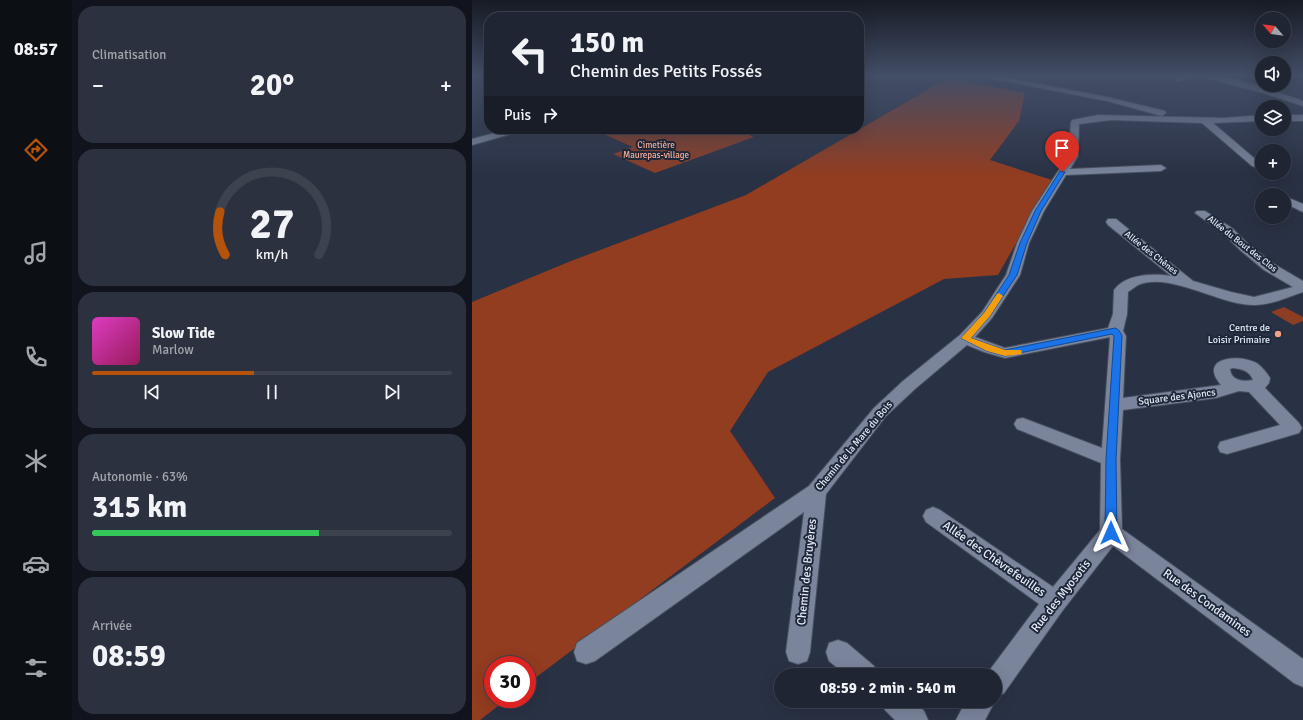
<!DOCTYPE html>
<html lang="fr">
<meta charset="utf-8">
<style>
:root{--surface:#1f2533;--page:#2c313f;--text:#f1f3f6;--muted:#a1a5ac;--line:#3c424e;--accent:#b45309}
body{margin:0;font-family:Signika,sans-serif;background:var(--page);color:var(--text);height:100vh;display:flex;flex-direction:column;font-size:15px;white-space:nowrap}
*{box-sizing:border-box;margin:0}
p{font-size:13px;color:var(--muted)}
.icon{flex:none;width:22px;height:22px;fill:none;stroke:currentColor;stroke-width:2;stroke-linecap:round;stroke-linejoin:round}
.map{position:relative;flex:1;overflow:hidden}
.panel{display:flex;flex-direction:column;gap:6px;padding:6px;background:#11141c;width:400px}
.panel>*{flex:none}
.hud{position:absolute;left:12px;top:12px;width:380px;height:122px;border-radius:16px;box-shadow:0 4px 16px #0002,0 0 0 1px var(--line);background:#1f2533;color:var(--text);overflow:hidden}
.needle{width:26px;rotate:298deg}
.fabs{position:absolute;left:783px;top:12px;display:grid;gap:8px}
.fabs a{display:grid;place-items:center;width:36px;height:36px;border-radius:50%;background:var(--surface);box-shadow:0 4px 16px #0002,0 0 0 1px var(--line);font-size:20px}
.speed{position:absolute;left:12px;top:656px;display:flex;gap:8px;font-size:20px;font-weight:700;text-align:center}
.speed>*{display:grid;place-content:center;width:52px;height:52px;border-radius:50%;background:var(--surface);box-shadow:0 4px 16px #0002,0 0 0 1px var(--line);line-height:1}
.speed .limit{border:6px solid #d22;background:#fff;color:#111}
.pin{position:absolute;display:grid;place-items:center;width:34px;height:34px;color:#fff;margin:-41px -17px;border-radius:50% 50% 50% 0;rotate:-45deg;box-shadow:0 0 4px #0007}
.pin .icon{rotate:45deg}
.me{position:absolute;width:44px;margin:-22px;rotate:0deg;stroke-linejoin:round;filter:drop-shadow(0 0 3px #0008)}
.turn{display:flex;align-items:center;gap:14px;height:84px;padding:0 20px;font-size:18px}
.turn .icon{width:52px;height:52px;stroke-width:2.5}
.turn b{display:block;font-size:28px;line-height:34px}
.then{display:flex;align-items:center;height:38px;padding:0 20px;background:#0003;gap:8px;font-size:15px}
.big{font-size:30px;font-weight:700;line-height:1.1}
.panel .card{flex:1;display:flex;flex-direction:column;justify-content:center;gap:6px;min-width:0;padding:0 14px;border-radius:16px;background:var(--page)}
.panel .dial{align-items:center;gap:0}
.dial svg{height:104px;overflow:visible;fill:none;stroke:var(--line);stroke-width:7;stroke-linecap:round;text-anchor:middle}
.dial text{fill:var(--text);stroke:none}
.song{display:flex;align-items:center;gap:12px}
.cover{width:48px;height:48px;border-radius:6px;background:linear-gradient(135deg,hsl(310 70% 55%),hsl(330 70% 35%))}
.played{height:4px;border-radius:2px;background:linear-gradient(90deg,var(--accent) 45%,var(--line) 45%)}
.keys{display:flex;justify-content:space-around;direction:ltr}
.heat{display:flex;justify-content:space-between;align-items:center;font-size:22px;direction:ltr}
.charge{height:6px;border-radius:3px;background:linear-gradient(90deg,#34c759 63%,var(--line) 0)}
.trip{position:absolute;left:302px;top:668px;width:228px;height:40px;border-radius:20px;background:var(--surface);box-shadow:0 4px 16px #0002,0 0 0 1px var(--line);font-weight:700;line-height:40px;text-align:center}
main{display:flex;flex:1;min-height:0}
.menu{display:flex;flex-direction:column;width:72px;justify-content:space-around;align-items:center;background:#0c0f14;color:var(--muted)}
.menu .icon{width:28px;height:28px}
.menu .selected{color:var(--accent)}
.menu b{font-size:18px;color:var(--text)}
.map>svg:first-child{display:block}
.green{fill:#8b3e24}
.forest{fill:#923c20}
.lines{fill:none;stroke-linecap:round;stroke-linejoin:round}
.minor-casing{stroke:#484f5f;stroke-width:2}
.minor{fill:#7a849b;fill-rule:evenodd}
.route{fill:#1a73e8;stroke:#114b97}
.slow{fill:#f59e0b}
.poi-dot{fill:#f39f84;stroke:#1f273a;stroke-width:1.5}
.labels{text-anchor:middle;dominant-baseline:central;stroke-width:4;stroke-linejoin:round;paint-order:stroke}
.far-park-label{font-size:9px;fill:#f9b099;stroke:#1f273a}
.far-street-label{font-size:9px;fill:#e4eaf6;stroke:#1f273a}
.poi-label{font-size:10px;fill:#e4eaf6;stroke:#1f273a;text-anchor:end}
.street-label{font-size:10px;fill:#e4eaf6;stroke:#1f273a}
.near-street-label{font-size:12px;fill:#e4eaf6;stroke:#1f273a}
</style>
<main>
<nav class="menu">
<b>08:57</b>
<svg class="icon selected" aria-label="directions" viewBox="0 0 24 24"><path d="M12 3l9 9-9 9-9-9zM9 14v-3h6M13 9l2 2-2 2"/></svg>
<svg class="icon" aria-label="music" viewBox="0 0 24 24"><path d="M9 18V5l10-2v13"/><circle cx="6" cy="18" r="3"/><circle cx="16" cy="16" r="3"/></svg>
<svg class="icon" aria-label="phone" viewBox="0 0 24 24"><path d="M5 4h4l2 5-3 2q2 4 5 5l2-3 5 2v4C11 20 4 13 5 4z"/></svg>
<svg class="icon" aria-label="climate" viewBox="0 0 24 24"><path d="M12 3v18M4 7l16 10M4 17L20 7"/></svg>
<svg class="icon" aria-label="car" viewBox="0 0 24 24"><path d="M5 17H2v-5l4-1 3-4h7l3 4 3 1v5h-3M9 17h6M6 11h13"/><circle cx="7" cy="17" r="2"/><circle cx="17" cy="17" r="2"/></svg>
<svg class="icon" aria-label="filters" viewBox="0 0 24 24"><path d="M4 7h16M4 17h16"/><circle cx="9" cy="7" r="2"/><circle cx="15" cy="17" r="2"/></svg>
</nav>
<section class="panel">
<div class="card"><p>Climatisation</p>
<div class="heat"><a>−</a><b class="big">20°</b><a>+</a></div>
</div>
<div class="card dial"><svg viewBox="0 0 100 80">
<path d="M14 69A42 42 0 1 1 86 69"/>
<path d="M14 69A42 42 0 0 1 10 36" stroke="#b45309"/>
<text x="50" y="56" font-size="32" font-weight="700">27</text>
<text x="50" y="72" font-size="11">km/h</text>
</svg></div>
<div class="card">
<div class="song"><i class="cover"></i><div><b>Slow Tide</b><p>Marlow</p></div></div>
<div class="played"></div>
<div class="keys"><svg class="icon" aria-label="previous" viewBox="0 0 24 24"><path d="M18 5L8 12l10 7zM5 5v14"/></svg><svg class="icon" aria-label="pause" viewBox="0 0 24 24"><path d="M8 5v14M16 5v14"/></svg><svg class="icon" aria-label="next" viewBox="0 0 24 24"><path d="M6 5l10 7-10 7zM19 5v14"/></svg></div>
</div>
<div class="card"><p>Autonomie · 63%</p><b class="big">315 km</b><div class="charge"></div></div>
<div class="card"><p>Arrivée</p><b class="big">08:59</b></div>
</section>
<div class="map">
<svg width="831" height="720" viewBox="0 0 831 720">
<rect width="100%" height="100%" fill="#293144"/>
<!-- green -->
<path class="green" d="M120,129H263L282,137L183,173L141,154L161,147Z
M812,307L831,317V321L821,325L799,312Z"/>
<!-- forest -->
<path class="forest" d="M476,78L553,93L547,121L518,160L580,180L526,275L472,279L296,372L258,431L303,498L55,684V665H21V699H35L8,720H0V302L99,261L274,195Z"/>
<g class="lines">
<!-- minor casing -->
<g class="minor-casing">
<path id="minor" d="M512,76H526L635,97L693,111L694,113L690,116L635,101L516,78Z
M714,76H726L705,82L701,80Z
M733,76C755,73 808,93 831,101V106L791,93L734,78Z
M812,76H820L812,81Z
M626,115L752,118L790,115V121L741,123L789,164L784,167L780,166L730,123L639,120L607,124L606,156L598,169L689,165L694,168L689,171L594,175L572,211L557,243L548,275L520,318L503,337L533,348L636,328L641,314L642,290C653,274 681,273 699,276L636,225L634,222L636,219H644L721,281L759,292L782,297L821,287L792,270L768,250L752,234L723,213L725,211H733L760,228L776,244L802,264L831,281V292C816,297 799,305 783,305C749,306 698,271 666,285C663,287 659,290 656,292L655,314L651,331L654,336L651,398L749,385C725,357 768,353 786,364C791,368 795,373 798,378L797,383L793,388L827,423L830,428L827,433L755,454L748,452L746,447L748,442L808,425L777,392L767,391L744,398L651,410L648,459L650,529L831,659V687L822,683L641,546L591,610L532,693L523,697V675H514L567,604L454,522L451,516L454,510L461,507L468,510L581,587L628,530L629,463L545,429L542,424L545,419L551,418L630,448L638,337L533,358L512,352L495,345L443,389L414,416L354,494L338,652L335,661L326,664L317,661L314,652L332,512L123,661L114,664L105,661L102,652L105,643L337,486L402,408L431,381L488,335L510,312L534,275L545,243L560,211L596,156L599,122L600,120ZM761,368C770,369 778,371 781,380C772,382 759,381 758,369Z
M812,115H831V121H812Z
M37,129H52L50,131L0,145V139Z
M812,196L831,204V212L812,203Z
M366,640L375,643L402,666L406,675H374L357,661L354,652L357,643Z
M409,701H442L452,711L456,720H423L413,710Z
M494,701H523L513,720H484Z"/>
</g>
<!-- minor -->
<use href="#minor" class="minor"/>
</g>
<!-- sky -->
<linearGradient id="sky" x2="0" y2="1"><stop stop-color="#171b25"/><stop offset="0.43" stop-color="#434e67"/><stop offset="1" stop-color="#434e67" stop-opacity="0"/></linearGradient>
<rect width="831" height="176" fill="url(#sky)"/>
<!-- route -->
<path class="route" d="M588,171L593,172L569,211L555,243L545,275L518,316L499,338L533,350L643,328C647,329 648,332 650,336L644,459L645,533L644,537L639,538L635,537L633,533L634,459L642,336L640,334L533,356L515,351L489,338L512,313L537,275L548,243L563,211Z"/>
<!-- slow -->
<path class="slow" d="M527,293L531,296L518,316L499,338L533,350H549L550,352L549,354L533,356L515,351L489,338L512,313L525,294Z"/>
<!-- markers -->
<circle class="poi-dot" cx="806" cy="334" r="4"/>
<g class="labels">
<!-- far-park labels -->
<g class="far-park-label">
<text x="184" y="145">Cimetière<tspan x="184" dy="10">Maurepas-village</tspan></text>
</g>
<!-- far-street labels -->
<g class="far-street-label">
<text transform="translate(770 244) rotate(38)">Allée du Bout des Clos</text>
<text transform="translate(679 253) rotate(38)">Allée des Chênes</text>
</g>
<!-- poi labels -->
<g class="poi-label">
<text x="798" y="328">Centre de<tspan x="798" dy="12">Loisir Primaire</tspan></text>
</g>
<!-- street labels -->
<g class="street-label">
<text transform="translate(705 397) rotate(-7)">Square des Ajoncs</text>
<text transform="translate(382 446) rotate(-50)">Chemin de la Mare du Bois</text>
</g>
<!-- near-street labels -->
<g class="near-street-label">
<text transform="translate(522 559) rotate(35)">Allée des Chèvrefeuilles</text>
<text transform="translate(335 572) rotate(-84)">Chemin des Bruyères</text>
<text transform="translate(589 596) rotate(-52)">Rue des Myosotis</text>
<text transform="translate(735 603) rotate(36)">Rue des Condamines</text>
</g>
</g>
</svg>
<div class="fabs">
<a><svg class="needle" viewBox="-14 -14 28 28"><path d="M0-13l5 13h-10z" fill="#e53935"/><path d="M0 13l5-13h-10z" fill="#a1a5ac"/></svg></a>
<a><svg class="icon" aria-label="sound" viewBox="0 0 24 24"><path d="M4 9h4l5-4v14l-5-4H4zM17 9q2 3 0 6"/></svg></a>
<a><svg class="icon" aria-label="layers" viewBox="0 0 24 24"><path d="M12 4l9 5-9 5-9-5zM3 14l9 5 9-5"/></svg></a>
<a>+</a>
<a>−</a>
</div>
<div class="speed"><div class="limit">30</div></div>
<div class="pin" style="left:590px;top:172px;background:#d93025"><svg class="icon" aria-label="arrive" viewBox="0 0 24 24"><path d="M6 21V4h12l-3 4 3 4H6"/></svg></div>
<svg class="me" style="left:639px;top:533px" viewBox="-20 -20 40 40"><path d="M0-17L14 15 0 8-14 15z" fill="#1a73e8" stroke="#fff" stroke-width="4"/></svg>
<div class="trip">08:59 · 2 min · 540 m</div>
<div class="hud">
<div class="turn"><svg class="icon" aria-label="left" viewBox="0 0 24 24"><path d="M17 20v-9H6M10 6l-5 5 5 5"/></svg><div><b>150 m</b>Chemin des Petits Fossés</div></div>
<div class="then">Puis<svg class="icon" aria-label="right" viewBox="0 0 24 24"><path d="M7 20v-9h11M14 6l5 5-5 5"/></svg></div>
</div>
</div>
</main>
